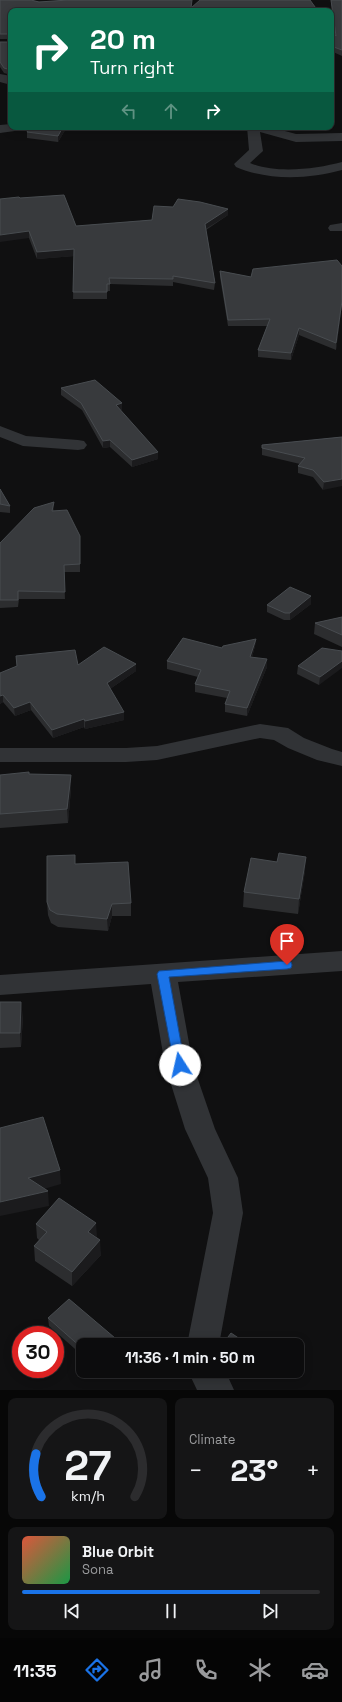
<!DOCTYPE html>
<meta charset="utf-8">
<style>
:root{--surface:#0c0c0d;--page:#151516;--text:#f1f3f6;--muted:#9a9b9d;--line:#2c2c2e;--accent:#1a73e8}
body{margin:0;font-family:"Space Grotesk",sans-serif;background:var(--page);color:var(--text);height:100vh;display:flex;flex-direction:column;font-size:15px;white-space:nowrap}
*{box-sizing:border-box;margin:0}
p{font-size:13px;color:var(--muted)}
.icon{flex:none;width:22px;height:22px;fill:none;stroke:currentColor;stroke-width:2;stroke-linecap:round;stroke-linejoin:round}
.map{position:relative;height:1390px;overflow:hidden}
.drawer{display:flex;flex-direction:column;gap:8px;padding:8px;background:#070707;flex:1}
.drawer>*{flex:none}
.guide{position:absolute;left:8px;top:8px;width:326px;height:122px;border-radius:8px;box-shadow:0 2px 10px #0003,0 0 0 1px var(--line);background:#0b6e4f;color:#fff;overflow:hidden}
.speed{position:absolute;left:12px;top:1326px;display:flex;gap:8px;font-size:20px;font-weight:700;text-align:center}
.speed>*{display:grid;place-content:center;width:52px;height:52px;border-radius:50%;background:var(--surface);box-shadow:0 2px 10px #0003,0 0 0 1px var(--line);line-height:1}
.speed .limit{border:6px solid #d22;background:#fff;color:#111}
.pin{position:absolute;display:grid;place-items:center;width:34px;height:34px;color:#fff;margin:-41px -17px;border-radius:50% 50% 50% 0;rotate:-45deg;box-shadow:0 0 4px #0007}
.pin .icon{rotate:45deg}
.me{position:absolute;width:44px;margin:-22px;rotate:350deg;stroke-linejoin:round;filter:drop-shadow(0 0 3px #0008)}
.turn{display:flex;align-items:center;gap:14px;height:84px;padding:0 16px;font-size:18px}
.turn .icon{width:52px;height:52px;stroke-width:2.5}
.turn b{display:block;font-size:28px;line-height:34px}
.lanes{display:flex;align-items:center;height:38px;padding:0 16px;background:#0003;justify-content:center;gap:20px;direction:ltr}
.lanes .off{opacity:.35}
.big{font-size:30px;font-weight:700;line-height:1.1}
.drawer .card{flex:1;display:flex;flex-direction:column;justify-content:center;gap:6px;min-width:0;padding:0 14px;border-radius:8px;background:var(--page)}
.drawer .dial{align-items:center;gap:0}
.dial svg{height:104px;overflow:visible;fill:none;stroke:var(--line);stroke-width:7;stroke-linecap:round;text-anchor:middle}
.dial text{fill:var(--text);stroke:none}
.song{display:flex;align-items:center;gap:12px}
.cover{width:48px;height:48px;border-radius:6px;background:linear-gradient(135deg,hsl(10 70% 55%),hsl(140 70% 35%))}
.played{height:4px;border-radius:2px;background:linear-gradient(90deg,var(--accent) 80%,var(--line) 80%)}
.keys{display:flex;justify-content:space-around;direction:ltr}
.heat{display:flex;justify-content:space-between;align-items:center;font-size:22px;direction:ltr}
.drawer .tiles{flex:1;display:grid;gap:8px;grid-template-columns:1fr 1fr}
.card:last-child{grid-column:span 2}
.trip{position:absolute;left:76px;top:1338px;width:228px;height:40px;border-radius:8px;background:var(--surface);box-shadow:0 2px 10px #0003,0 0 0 1px var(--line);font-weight:700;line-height:40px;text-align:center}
.tabs{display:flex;height:64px;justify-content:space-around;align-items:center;background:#050505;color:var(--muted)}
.tabs .icon{width:28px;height:28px}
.tabs .current{color:var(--accent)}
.tabs b{font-size:18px;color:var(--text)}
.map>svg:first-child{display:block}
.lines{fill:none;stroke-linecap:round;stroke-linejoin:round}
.minor{fill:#313336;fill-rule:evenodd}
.wall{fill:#2c2d2f}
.shaded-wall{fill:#1b1b1d}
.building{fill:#383a3d;stroke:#484c50}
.route{fill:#1a73e8;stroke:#114b97}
</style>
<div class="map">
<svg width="342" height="1390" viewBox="0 0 342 1390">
<rect width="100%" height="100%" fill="#101011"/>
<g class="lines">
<!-- minor -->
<path class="minor" d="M0,74L11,76V85L0,82Z
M11,124V127H23L22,130L0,133V125Z
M247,127H270L296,134L342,133V141L296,142L260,132L263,151L250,163C276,174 316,169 342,162V170C309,179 269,181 236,167L234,164L249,150Z
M342,223V231H330L328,228L330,225Z
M0,426L26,436L78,440L84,441L87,445L84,449L78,450L23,446L0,437Z
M260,724L288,728L304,738L332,749L342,752V766L317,760L288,748L274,740L260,738L157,760L126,762H0V748H126L157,746Z
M342,951V971L178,982L193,1065L215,1129L238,1178L243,1213L219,1345H187L213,1213L208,1178L185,1129L165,1065L151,984L0,995V975Z
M188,1371H222L229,1379L234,1390H197Z"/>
</g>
<!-- wall -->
<path class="wall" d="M0,0L192,8L318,11H11V39H0Z
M331,0H342V56L331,51V30L334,34Z
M0,42H11V75L4,73L0,67Z
M30,127H67L58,142L27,138V132Z
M20,198L76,226L152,220L228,209V215L206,230L215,283L214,290L173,282V286L110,284V291H107V299H73L74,256L37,259L29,238Z
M342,266V304L336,350L299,335L291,360L258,357V350L267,326H228L220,277V271L251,277Z
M61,388L122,410H120L158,459L132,467L110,447L103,448L82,410L61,395Z
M342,437L323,490L313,477L298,473V466L300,464L262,455V445Z
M0,489L10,506V513L0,512Z
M54,502V511L80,536V572H64L65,599H19L18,607L0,608V543Z
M311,596V604L290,620H284L267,612V605Z
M342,617V647L314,634L315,623Z
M256,639L255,646L252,657L267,667L247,716L225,712V704L227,698L195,692V684L198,677L167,669V661L222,648Z
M342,651L319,685L297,674L298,666Z
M16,656L78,665L136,664V671L110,689L124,720L85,729L84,727L53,738L31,710L15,716L3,702L0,704V673L17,666Z
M29,774L71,775V789L68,823L0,828V775Z
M75,864L131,903V916H112L108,931L58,927L51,923L48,915L47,902Z
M305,871L298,914L243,907L244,892Z
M0,1002L23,1017L21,1047L0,1048Z
M36,1224L97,1238L101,1255L72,1286L35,1261L34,1246L39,1240L37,1238Z
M48,1318L83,1345V1356L49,1326Z"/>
<!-- shaded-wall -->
<path class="shaded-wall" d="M63,127H67L58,142V136Z
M228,209V215L204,230L205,224Z
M29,231V238L0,242V235Z
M74,249L75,256L37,259V252Z
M342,301V304L336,350V343Z
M299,328V335L291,360V353Z
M122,403V410L116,412V405Z
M110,440V447L103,448V441Z
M158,452V459L132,467V460Z
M342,479V486L323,490L324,482Z
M54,502V509L52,518V511Z
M311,596V604L290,620V613Z
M256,639L255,646L250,665V657Z
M267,659V667L247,716V708Z
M342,661V668L319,685L320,677Z
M136,664V671L107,691V683Z
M3,695V702L0,704V696Z
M30,702L31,710L15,716L14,708Z
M124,712V720L85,729V721Z
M84,719V727L53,738L52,730Z
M71,775V789L68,823L67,809Z
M306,857L305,871L298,914L299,899Z
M112,904V916L108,931L107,919Z
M21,1002L23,1017L21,1047L20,1033Z
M60,1170L61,1184L30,1193L28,1178Z
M48,1191L49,1206L0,1216V1202Z
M96,1223L97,1237L88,1232Z
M100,1240L101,1255L72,1286V1272Z
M115,1338V1345H107Z"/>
<!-- building -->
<path class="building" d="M0,0H31L39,2L68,0H192L191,8L200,0H310L318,11H223L218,9L219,11H11V34H0Z
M331,0H342V50L331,46V30L336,36Z
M0,42H11V70L4,68L0,62Z
M30,127H63L58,136L27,132Z
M64,195L76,226L152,220L154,206L173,207L178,199L200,202L228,209L205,224L215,283L173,276V279L109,278L110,284H107V292H73L74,249L37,252L29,231L0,235V199L19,197L20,198Z
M337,260L342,266V301L336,343L299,328L291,353L258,350L270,319L228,320L220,271L251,277L253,269Z
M95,380L122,403L116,405L158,452L132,460L110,440L103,441L81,403L61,388Z
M342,437V479L324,482L313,470L298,466L305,458L262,448V445Z
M0,489L10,506L0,504Z
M54,502L52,511L67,510L80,536V564L64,565L65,592L18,591V600H0V543L34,508Z
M290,587L311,596L290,613H285L267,605Z
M342,617V635L315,623Z
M183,638L222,648L223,646L256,639L250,657L267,659L247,708L225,704L230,691L195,684L201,670L167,661Z
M104,647L136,664L107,683L124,712L85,721L84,719L52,730L30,702L14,708L3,695L0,696V673L17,666L16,656L75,650L78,665Z
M322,648L342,651V661L320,677L298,666Z
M29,772V774L71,775L67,809L0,814V775Z
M279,853L306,857L299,899L244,892L251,858L277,862Z
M75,855V864L128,862L131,903L112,904L107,919L57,914L50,910L47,902V856Z
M0,1002H21L20,1033H0Z
M43,1117L60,1170L28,1178L48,1191L0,1202V1128Z
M59,1198L96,1223L88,1232L100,1240L72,1272L34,1246L47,1232L36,1224Z
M69,1299L115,1338L107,1345H83V1349L48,1318Z
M231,1333L249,1345H222Z"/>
<!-- route -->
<path class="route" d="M287,961L291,962L292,965L291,968L287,969L169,977L185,1065L184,1069L180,1070L175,1069L157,974L159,971Z"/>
</svg>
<div class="speed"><div class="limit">30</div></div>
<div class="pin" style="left:287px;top:965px;background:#d93025"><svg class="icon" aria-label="arrive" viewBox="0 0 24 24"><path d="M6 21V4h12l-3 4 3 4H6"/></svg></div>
<svg class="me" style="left:180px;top:1065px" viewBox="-20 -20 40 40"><circle r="19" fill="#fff"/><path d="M0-13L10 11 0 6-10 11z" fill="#1a73e8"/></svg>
<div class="trip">11:36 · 1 min · 50 m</div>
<div class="guide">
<div class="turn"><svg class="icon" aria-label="right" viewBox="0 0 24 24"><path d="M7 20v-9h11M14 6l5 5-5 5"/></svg><div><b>20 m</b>Turn right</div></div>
<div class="lanes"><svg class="icon off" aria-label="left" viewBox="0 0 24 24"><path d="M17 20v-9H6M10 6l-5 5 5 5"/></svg><svg class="icon off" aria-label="ahead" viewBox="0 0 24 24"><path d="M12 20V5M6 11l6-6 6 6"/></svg><svg class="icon" aria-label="right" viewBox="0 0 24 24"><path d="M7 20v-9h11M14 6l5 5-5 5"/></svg></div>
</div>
</div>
<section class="drawer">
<div class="tiles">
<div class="card dial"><svg viewBox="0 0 100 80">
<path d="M14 69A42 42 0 1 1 86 69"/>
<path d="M14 69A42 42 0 0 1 10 36" stroke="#1a73e8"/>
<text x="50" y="56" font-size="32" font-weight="700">27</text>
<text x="50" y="72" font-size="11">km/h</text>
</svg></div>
<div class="card"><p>Climate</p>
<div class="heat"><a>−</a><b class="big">23°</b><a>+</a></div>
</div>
<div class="card">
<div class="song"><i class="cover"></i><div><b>Blue Orbit</b><p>Sona</p></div></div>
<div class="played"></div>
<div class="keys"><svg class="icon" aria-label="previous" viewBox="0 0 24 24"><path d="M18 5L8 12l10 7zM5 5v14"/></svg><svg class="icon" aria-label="pause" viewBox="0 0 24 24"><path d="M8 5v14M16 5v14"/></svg><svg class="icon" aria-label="next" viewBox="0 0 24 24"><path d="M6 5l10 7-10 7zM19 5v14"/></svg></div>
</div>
</div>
</section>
<nav class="tabs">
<b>11:35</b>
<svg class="icon current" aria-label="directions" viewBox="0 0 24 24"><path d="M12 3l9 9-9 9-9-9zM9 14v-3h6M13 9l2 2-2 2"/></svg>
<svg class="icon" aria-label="music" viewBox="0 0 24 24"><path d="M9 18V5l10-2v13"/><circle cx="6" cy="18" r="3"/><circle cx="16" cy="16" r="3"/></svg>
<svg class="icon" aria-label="phone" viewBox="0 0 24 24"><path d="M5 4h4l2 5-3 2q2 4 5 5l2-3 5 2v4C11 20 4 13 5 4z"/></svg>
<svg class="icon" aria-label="climate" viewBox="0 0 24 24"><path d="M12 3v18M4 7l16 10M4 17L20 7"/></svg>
<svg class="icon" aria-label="car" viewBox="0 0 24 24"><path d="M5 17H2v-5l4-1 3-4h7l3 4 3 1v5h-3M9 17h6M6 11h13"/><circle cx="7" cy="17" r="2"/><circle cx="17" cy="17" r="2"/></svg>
</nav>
